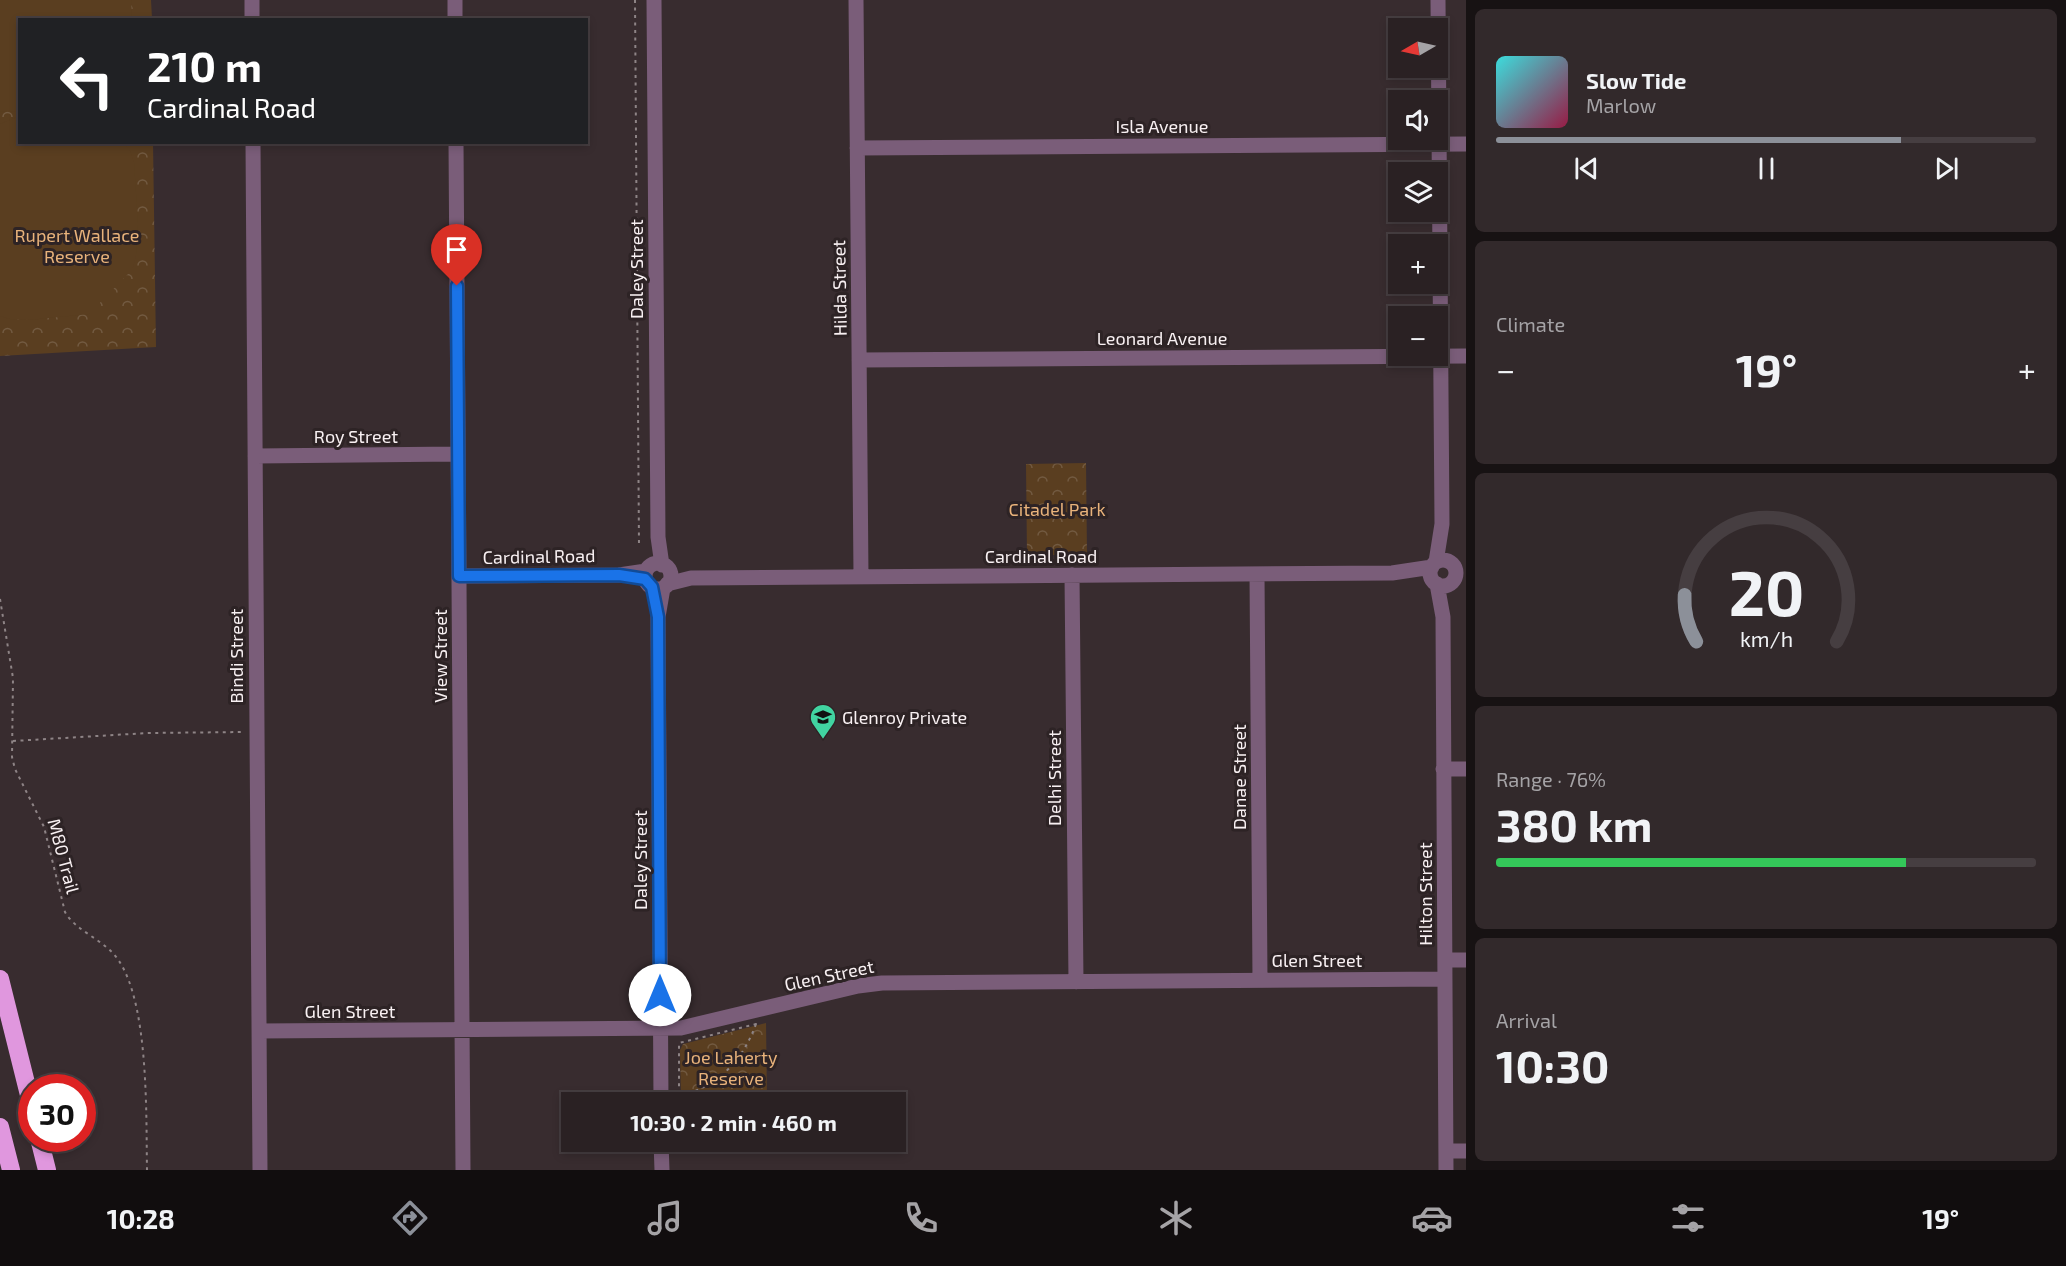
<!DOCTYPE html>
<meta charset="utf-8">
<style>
:root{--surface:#2a2123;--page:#32292b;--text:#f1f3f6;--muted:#a5a3a6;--line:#463e41;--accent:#8c9099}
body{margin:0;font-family:"Exo 2",sans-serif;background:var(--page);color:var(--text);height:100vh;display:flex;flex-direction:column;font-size:22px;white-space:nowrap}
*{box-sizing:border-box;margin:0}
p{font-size:20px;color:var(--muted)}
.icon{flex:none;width:33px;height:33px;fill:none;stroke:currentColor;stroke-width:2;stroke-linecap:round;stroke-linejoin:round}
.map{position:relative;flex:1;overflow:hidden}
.sheet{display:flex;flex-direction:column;gap:9px;padding:9px;background:#171213;width:600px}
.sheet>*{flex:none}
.guide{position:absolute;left:18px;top:18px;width:570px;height:126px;border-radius:0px;box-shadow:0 3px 9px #0003,0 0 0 2px var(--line);background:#202124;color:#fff;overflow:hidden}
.needle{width:39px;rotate:261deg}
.fabs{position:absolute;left:1388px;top:18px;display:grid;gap:12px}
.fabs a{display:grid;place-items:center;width:60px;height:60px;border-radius:0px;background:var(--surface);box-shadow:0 3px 9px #0003,0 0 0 2px var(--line);font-size:30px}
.speed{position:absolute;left:18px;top:1074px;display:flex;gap:12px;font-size:30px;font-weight:700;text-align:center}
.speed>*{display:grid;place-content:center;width:78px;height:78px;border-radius:50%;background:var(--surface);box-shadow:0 3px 9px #0003,0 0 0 2px var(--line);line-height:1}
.speed .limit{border:9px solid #d22;background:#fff;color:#111}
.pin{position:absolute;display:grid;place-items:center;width:51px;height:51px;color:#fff;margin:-62px -26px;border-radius:50% 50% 50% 0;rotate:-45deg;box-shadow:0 0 6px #0007}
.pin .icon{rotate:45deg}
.me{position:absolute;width:66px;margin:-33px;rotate:0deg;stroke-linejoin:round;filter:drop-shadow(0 0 4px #0008)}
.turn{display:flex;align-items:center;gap:21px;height:126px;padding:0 30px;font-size:27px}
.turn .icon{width:78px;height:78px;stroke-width:2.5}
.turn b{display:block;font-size:42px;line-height:51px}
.big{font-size:45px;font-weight:700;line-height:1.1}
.sheet .widget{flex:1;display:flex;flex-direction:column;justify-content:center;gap:9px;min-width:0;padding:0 21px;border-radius:9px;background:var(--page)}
.sheet .dial{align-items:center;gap:0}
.dial svg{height:156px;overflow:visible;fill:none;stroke:var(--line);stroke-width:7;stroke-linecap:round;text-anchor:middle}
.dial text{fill:var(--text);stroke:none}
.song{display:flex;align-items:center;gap:18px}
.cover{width:72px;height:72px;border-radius:9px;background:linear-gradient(135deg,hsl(180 70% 55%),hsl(340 70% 35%))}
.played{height:6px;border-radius:3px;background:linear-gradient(90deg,var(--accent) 75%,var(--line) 75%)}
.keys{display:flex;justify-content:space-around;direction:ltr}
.heat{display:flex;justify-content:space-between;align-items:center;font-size:33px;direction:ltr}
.charge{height:9px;border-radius:4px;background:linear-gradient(90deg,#34c759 76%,var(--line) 0)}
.trip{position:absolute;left:561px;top:1092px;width:345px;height:60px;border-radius:0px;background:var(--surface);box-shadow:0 3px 9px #0003,0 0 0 2px var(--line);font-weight:700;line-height:60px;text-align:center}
.dock{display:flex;height:96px;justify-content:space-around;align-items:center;background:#110d0e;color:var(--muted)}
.dock .icon{width:42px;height:42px}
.dock .current{color:var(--accent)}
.dock b{font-size:27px;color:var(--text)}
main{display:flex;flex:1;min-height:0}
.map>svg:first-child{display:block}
.park{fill:url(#park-crowns)}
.pitch{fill:#5a3e20}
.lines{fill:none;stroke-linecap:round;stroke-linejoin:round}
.path{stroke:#8e8486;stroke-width:2;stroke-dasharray:3 4.5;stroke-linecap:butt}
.minor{stroke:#7a5d79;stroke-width:15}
.highway{stroke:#e097de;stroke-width:18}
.route-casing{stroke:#114b97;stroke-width:15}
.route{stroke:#1a73e8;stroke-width:10}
.labels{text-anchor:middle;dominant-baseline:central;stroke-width:6;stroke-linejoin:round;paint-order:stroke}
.street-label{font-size:18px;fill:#f8f0f2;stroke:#2d2325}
.park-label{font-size:18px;fill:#e9b37b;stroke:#2d2325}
.poi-label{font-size:18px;fill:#f8f0f2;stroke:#2d2325;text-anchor:start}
</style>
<main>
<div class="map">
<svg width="1466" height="1170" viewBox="0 0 1466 1170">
<defs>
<pattern id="park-crowns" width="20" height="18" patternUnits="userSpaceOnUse" patternTransform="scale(1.5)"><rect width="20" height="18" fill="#5a3e20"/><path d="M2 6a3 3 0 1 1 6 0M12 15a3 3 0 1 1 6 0" fill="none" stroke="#725a41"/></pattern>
</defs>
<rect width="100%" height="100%" fill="#382c2f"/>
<!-- park -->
<path class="park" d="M0,0H151L152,19L20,20V142L153,143L156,347L0,356Z
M1086,463L1087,555H1027L1026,464Z
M766,1023L767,1102H681L680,1050L683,1044Z"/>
<!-- pitch -->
<path class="pitch" d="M0,0H131L132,19L20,20L19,112L0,111Z
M19,116L20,142L124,143L130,151L134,162L138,224L136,255L133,267L128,274L89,314L29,320L10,319L0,316V124Z"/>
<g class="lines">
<!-- path -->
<path class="path" d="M635,0L639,546
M0,599L13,678L12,757L15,769L44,827L65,912C76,932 106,940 119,961C149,1006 146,1115 147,1170
M13,741L148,733L244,732
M756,1024C743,1060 718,1087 679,1096V1043Z"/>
<!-- minor -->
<path class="minor" d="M252,0V20
M455,0V20
M654,0L658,537L662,565
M856,0L861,576
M253,142L260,1170
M456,142L463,1170
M857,148L1466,144
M859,360L1466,356
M255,456L458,454
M1430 573a13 13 0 1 1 26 0a13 13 0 1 1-26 0Z
M1436,562L1442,524L1438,0
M645 576a13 13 0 1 1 26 0a13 13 0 1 1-26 0Z
M1257,574L1260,980
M1072,575L1076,982
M459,576L619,575L646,571
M667,584L691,578L1392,573L1432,567
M1437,584L1443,617L1446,1170
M1443,769H1466
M1445,960H1466
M259,1031L681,1028L858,986L882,983L1445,979
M661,1102L658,617L663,588
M661,1142L662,1170
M1446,1151H1466"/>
<!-- highway -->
<path class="highway" d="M0,979L32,1107
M0,1127L11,1170
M39,1138L47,1170"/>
</g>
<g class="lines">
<!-- route casing -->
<g class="route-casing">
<path id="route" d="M457,286L459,576L619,575L645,579L652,587L658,617L660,995"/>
</g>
<!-- route -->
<use href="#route" class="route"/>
</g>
<!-- icons -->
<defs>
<g id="school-pin" transform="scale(1.35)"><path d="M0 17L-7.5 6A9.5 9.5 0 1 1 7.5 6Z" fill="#41d4a1" stroke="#2d2325"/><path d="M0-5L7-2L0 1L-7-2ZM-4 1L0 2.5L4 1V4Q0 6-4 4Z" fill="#111"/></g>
</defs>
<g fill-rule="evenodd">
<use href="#school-pin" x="823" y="717"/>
</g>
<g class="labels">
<!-- street labels -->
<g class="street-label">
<text x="1162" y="126">Isla Avenue</text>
<text transform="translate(636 269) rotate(-90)">Daley Street</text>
<text transform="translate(839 288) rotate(-91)">Hilda Street</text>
<text x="1162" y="338">Leonard Avenue</text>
<text x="356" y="436">Roy Street</text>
<text transform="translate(539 556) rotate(-1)">Cardinal Road</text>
<text x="1041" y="556">Cardinal Road</text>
<text transform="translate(236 656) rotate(-90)">Bindi Street</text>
<text transform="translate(440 656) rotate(-90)">View Street</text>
<text transform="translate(1239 777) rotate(-90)">Danae Street</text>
<text transform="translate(1054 778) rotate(-90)">Delhi Street</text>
<text transform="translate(64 856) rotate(75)">M80 Trail</text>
<text transform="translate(640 860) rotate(-90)">Daley Street</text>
<text transform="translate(1425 894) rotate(-90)">Hilton Street</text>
<text x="1317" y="960">Glen Street</text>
<text transform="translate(829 975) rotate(-12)">Glen Street</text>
<text x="350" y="1011">Glen Street</text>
</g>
<!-- park labels -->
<g class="park-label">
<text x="77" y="235">Rupert Wallace<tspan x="77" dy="21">Reserve</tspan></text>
<text x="1057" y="509">Citadel Park</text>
<text x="731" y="1057">Joe Laherty<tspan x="731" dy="21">Reserve</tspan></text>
</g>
<!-- poi labels -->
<g class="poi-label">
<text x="842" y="717">Glenroy Private</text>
</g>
</g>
</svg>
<div class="fabs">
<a><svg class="needle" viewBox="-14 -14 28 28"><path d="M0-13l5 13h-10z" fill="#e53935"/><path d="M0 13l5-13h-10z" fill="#a5a3a6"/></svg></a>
<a><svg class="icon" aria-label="sound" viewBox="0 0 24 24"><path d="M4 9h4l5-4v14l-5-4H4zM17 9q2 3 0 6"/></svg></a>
<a><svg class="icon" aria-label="layers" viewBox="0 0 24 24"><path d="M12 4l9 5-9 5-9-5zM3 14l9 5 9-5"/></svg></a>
<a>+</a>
<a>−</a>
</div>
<div class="speed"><div class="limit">30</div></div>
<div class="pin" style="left:457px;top:286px;background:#d93025"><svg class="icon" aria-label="arrive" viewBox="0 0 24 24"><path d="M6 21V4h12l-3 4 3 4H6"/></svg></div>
<svg class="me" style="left:660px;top:995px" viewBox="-20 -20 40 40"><circle r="19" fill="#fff"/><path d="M0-13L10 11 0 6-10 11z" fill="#1a73e8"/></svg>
<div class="trip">10:30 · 2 min · 460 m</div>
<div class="guide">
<div class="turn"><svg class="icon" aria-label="left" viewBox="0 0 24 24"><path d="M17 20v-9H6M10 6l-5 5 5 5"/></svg><div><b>210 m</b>Cardinal Road</div></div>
</div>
</div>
<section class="sheet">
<div class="widget">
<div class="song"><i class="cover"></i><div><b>Slow Tide</b><p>Marlow</p></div></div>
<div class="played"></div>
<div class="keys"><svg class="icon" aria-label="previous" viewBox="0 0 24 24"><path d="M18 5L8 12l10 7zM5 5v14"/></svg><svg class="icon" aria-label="pause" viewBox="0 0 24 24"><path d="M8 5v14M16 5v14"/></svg><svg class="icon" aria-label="next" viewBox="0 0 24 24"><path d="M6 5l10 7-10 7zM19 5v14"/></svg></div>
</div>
<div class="widget"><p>Climate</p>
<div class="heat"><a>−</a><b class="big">19°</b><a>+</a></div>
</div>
<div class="widget dial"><svg viewBox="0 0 100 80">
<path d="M14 69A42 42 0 1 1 86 69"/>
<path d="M14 69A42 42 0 0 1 8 45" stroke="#8c9099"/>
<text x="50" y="56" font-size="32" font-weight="700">20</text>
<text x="50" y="72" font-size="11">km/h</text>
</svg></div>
<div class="widget"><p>Range · 76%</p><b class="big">380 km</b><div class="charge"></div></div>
<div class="widget"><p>Arrival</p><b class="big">10:30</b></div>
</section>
</main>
<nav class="dock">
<b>10:28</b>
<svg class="icon current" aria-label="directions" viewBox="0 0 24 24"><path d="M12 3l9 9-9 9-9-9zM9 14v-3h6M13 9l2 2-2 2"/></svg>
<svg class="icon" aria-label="music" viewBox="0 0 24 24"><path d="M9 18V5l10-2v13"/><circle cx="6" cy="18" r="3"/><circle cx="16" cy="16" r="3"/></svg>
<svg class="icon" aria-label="phone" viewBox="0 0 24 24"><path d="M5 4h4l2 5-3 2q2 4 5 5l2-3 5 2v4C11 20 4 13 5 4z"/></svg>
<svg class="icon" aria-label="climate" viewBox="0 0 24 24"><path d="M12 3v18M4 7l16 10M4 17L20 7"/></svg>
<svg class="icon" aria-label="car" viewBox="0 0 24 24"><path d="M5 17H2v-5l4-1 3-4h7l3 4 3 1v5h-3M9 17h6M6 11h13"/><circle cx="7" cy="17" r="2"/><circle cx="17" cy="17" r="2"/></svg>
<svg class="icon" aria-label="filters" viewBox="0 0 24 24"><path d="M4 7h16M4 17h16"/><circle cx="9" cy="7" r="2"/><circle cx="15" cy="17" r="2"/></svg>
<b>19°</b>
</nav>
